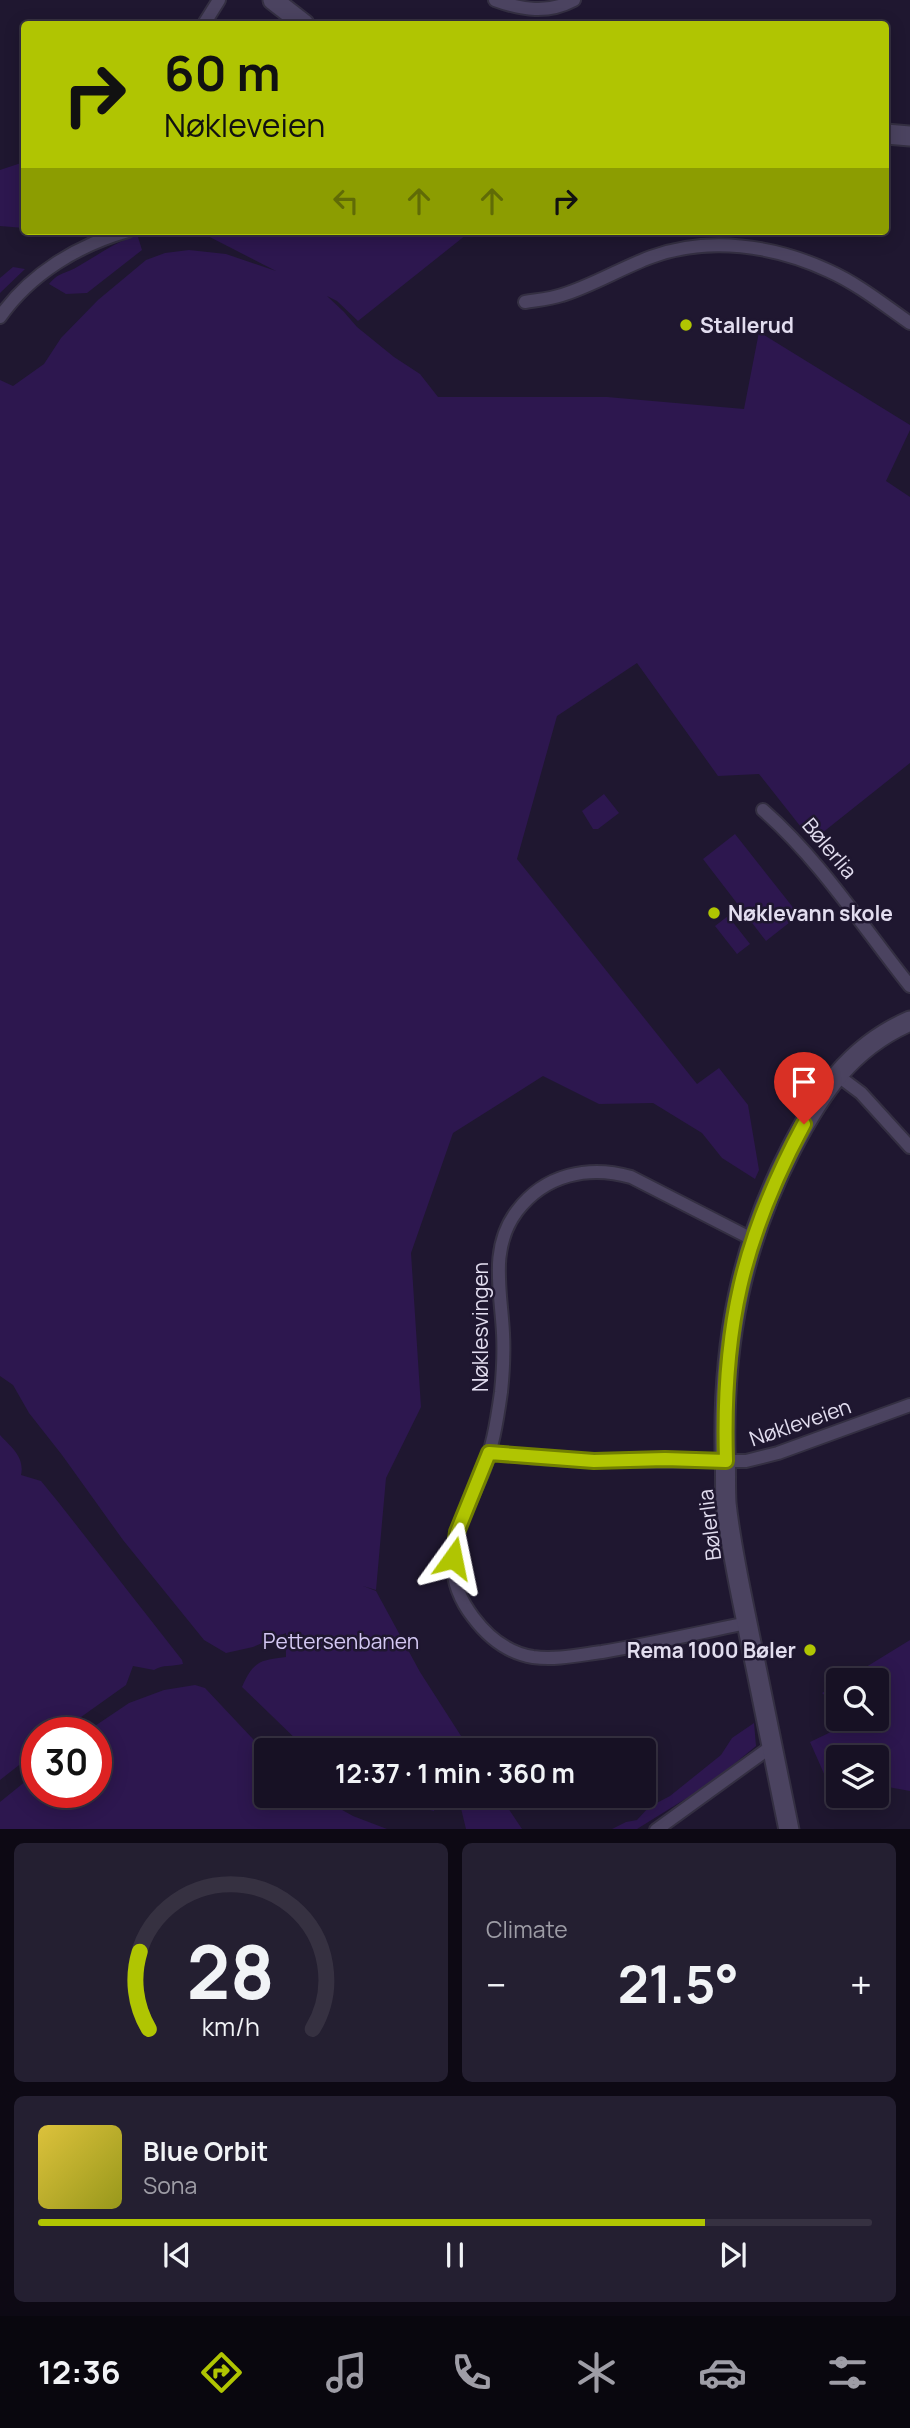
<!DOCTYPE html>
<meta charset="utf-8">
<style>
:root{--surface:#171124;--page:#241f31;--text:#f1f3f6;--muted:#9e9da6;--line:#363141;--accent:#b0c502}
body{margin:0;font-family:Manrope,sans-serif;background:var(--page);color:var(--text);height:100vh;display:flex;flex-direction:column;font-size:26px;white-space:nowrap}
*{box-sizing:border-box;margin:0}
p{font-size:23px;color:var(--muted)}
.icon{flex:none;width:38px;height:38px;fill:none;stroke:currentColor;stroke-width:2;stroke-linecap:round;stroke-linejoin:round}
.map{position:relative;height:1829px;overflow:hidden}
.drawer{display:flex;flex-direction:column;gap:14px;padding:14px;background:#0d0914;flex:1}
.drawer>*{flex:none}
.top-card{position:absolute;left:21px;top:21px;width:868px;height:214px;border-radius:7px;box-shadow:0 4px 18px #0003,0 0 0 2px var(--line);background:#b0c502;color:#111;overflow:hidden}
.fabs{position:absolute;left:826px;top:1668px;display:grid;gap:14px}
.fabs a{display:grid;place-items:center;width:63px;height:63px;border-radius:7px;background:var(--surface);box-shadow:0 4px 18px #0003,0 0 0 2px var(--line);font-size:35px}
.speed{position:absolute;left:21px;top:1717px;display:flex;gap:14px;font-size:35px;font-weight:700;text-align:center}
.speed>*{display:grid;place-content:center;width:91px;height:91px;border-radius:50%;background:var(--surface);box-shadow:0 4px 18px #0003,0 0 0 2px var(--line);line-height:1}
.speed .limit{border:10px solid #d22;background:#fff;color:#111}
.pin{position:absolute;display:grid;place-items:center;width:60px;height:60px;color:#fff;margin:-72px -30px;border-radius:50% 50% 50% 0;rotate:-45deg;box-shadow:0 0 7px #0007}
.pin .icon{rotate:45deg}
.me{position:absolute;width:77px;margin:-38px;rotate:12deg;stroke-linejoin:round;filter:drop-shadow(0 0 5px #0008)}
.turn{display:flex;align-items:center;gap:24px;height:147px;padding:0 28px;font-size:32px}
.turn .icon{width:91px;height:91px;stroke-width:2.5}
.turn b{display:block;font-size:49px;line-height:60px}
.lanes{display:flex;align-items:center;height:66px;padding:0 28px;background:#0003;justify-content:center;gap:35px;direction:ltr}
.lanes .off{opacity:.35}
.big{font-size:52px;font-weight:700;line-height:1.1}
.drawer .card{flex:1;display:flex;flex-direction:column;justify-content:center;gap:10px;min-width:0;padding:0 24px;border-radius:10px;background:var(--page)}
.drawer .dial{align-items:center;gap:0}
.dial svg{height:182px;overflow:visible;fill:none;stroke:var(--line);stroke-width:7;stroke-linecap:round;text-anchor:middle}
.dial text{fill:var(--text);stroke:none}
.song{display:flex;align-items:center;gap:21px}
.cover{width:84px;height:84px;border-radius:10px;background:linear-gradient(135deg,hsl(50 70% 55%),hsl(60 70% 35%))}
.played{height:7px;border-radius:4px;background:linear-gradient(90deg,var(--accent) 80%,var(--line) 80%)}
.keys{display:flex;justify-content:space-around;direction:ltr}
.heat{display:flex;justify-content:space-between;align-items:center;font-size:38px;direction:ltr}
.drawer .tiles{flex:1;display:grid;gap:14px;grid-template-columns:1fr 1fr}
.card:last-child{grid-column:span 2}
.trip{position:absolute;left:254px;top:1738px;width:402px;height:70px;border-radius:7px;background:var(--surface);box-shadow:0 4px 18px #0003,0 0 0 2px var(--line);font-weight:700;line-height:70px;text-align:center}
.tab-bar{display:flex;height:112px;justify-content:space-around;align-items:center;background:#09070e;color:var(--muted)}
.tab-bar .icon{width:49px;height:49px}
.tab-bar .active{color:var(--accent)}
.tab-bar b{font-size:32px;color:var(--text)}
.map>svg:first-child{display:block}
.green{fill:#2d174f}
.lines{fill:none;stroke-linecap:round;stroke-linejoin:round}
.street-casing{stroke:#342f42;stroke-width:16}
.secondary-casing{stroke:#342f42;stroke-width:23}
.street{stroke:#4b4360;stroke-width:12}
.secondary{stroke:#4b4360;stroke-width:19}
.route-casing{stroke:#728001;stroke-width:18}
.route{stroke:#b0c502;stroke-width:12}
.poi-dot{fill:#b0c502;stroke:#1f1730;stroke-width:2.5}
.labels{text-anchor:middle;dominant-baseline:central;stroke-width:5;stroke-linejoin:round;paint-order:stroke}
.poi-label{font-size:21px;font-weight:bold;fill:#e2ddef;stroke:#1f1730;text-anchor:start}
.street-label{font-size:21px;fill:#e2ddef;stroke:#1f1730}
.park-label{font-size:21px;fill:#d4c8f3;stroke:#1f1730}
</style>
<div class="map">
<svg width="910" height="1830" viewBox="0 0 910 1830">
<rect width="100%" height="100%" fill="#1f1730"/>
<!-- green -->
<path class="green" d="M24,162V228L0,226V170Z
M205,231H276L299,234L301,231H471L358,321L337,301L327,296L344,312L357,327L394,357L420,374L438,397H607L744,409L759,332L910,425V430L886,481L910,497V763L812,841L759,774L718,776L637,663L557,716L517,859L697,1084L719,1068L748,1105L759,1170L755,1179L722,1158L702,1133L653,1103L599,1104L543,1076L453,1133L411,1253L421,1407L386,1478L376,1590L363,1586L376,1591L420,1672L470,1750H437L432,1744L427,1747V1750H309L303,1746L242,1687C253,1662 259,1660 286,1657V1633L253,1647L226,1653L204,1640L123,1540L62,1455L29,1413L13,1385L0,1376V380L13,386L44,364L61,338L98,300L146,260L165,253L189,250L226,254L276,271L200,232Z
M131,237H138L142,250L87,293L66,294L49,284C59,272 63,275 77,267C95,257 111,245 131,237Z
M13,267L25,269L0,293V278Z
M604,794L619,813L598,829H593L582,811Z
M735,834L799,915L766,941L703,859Z
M728,916L750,944L737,954L715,926Z
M0,1435C11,1447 25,1457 21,1475L41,1481L59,1503L182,1660L183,1664C172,1667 163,1664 154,1670L133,1666L126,1685L60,1732H37V1751L0,1780Z
M910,1640V1791L877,1785V1757H838V1792L833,1794L810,1742L854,1721L851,1719L877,1718V1680H845Z
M838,1684V1707L822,1693Z
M195,1685L205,1688L266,1753V1796H317L353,1816L387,1829H0V1802L37,1772V1792H96V1732H86L129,1703L164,1690Z
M754,1723L756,1746L711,1783L637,1829H612L626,1822L637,1820L649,1807L670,1796L721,1755L732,1738Z
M385,1796H436L437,1797L434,1811L399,1802Z
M458,1796H500L522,1829H466Z"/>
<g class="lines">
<!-- street casing -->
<g class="street-casing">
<path id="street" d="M495,0C522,10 548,14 574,0
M204,24L219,0
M525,302C537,300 550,299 562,295C592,286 621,268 651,257C708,236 774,245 829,271C858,284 884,305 910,323
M0,317C30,274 78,245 128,231
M763,810C821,861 862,926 910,986
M837,1075L861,1093L910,1147
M489,1453L537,1458L594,1461H746L778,1453L910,1405
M747,1623C699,1633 650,1644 602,1652C579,1655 556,1660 533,1657C507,1653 488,1637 473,1617C460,1600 452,1581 453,1559C455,1529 469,1505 480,1479C492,1452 497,1421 501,1392C503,1373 504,1352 503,1333C501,1291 489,1248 517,1211C545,1174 589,1165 631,1177L752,1239
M656,1830L772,1746"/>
</g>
<!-- secondary casing -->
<g class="secondary-casing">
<path id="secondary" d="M273,0L304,24
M886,134L910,136
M789,1830C776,1767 764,1705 751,1643C742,1597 731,1550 726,1503C725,1485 726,1467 725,1450C723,1341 741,1246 791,1149C820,1093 850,1047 910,1021"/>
</g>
<!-- street -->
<use href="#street" class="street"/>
<!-- secondary -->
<use href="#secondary" class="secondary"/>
</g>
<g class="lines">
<!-- route casing -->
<g class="route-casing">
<path id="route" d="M453,1558L457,1532L489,1453L594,1461L665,1459L726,1461C722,1330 742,1239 804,1124"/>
</g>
<!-- route -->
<use href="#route" class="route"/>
</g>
<!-- markers -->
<g class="poi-dot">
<circle cx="686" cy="325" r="7"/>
<circle cx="714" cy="913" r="7"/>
<circle cx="810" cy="1650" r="7"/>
</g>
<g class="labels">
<!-- poi labels -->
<g class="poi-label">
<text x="700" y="325">Stallerud</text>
<text x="728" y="913">Nøklevann skole</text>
<text x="796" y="1650" text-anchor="end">Rema 1000 Bøler</text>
</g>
<!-- street labels -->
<g class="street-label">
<text transform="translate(830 848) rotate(50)">Bølerlia</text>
<text transform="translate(480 1327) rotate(-90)">Nøklesvingen</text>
<text transform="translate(800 1422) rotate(-19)">Nøkleveien</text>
<text transform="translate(709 1525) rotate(-97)">Bølerlia</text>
</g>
<!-- park labels -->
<g class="park-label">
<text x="341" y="1641">Pettersenbanen</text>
</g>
</g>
</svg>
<div class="fabs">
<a><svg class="icon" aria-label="search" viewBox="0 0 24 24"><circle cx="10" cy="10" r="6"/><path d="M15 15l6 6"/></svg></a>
<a><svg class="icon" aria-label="layers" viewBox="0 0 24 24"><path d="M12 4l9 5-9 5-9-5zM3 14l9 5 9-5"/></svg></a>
</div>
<div class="speed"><div class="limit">30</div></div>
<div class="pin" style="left:804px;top:1124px;background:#d93025"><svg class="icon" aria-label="arrive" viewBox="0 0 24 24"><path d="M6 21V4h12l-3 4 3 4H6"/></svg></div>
<svg class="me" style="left:453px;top:1558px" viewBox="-20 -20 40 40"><path d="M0-17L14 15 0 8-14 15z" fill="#b0c502" stroke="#fff" stroke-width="4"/></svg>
<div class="trip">12:37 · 1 min · 360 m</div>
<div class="top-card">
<div class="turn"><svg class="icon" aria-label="right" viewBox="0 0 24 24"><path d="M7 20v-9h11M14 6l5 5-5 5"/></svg><div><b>60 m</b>Nøkleveien</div></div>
<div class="lanes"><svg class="icon off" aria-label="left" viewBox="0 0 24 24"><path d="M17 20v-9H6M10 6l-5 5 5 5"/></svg><svg class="icon off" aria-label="ahead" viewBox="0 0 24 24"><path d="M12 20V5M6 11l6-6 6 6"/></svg><svg class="icon off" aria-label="ahead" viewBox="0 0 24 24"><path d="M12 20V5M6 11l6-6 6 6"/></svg><svg class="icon" aria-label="right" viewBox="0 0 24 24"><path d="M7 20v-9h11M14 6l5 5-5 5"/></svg></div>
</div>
</div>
<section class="drawer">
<div class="tiles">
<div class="card dial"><svg viewBox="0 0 100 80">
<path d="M14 69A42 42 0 1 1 86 69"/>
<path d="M14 69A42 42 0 0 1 10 35" stroke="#b0c502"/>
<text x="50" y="56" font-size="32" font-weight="700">28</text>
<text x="50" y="72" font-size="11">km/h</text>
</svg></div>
<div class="card"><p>Climate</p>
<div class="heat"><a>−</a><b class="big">21.5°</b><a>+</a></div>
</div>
<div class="card">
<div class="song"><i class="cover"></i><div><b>Blue Orbit</b><p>Sona</p></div></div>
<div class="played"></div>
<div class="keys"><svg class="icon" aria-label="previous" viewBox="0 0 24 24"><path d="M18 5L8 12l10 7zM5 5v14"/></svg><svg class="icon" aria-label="pause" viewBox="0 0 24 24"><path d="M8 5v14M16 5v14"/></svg><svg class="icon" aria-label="next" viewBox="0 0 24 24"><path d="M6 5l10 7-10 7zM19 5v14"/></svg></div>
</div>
</div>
</section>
<nav class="tab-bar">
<b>12:36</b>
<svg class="icon active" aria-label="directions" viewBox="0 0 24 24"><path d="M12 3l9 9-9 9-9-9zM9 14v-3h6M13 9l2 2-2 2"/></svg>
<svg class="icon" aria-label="music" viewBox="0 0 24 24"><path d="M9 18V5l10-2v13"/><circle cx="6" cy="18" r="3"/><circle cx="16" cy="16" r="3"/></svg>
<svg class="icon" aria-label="phone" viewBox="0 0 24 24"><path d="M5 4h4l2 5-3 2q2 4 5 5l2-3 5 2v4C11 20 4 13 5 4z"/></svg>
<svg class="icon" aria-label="climate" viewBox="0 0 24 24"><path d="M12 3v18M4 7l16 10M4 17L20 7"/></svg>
<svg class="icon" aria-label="car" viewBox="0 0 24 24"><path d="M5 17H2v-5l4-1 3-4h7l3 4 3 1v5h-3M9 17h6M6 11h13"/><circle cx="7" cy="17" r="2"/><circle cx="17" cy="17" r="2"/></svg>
<svg class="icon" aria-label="filters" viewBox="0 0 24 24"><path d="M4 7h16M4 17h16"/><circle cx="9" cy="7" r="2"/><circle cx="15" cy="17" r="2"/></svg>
</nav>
